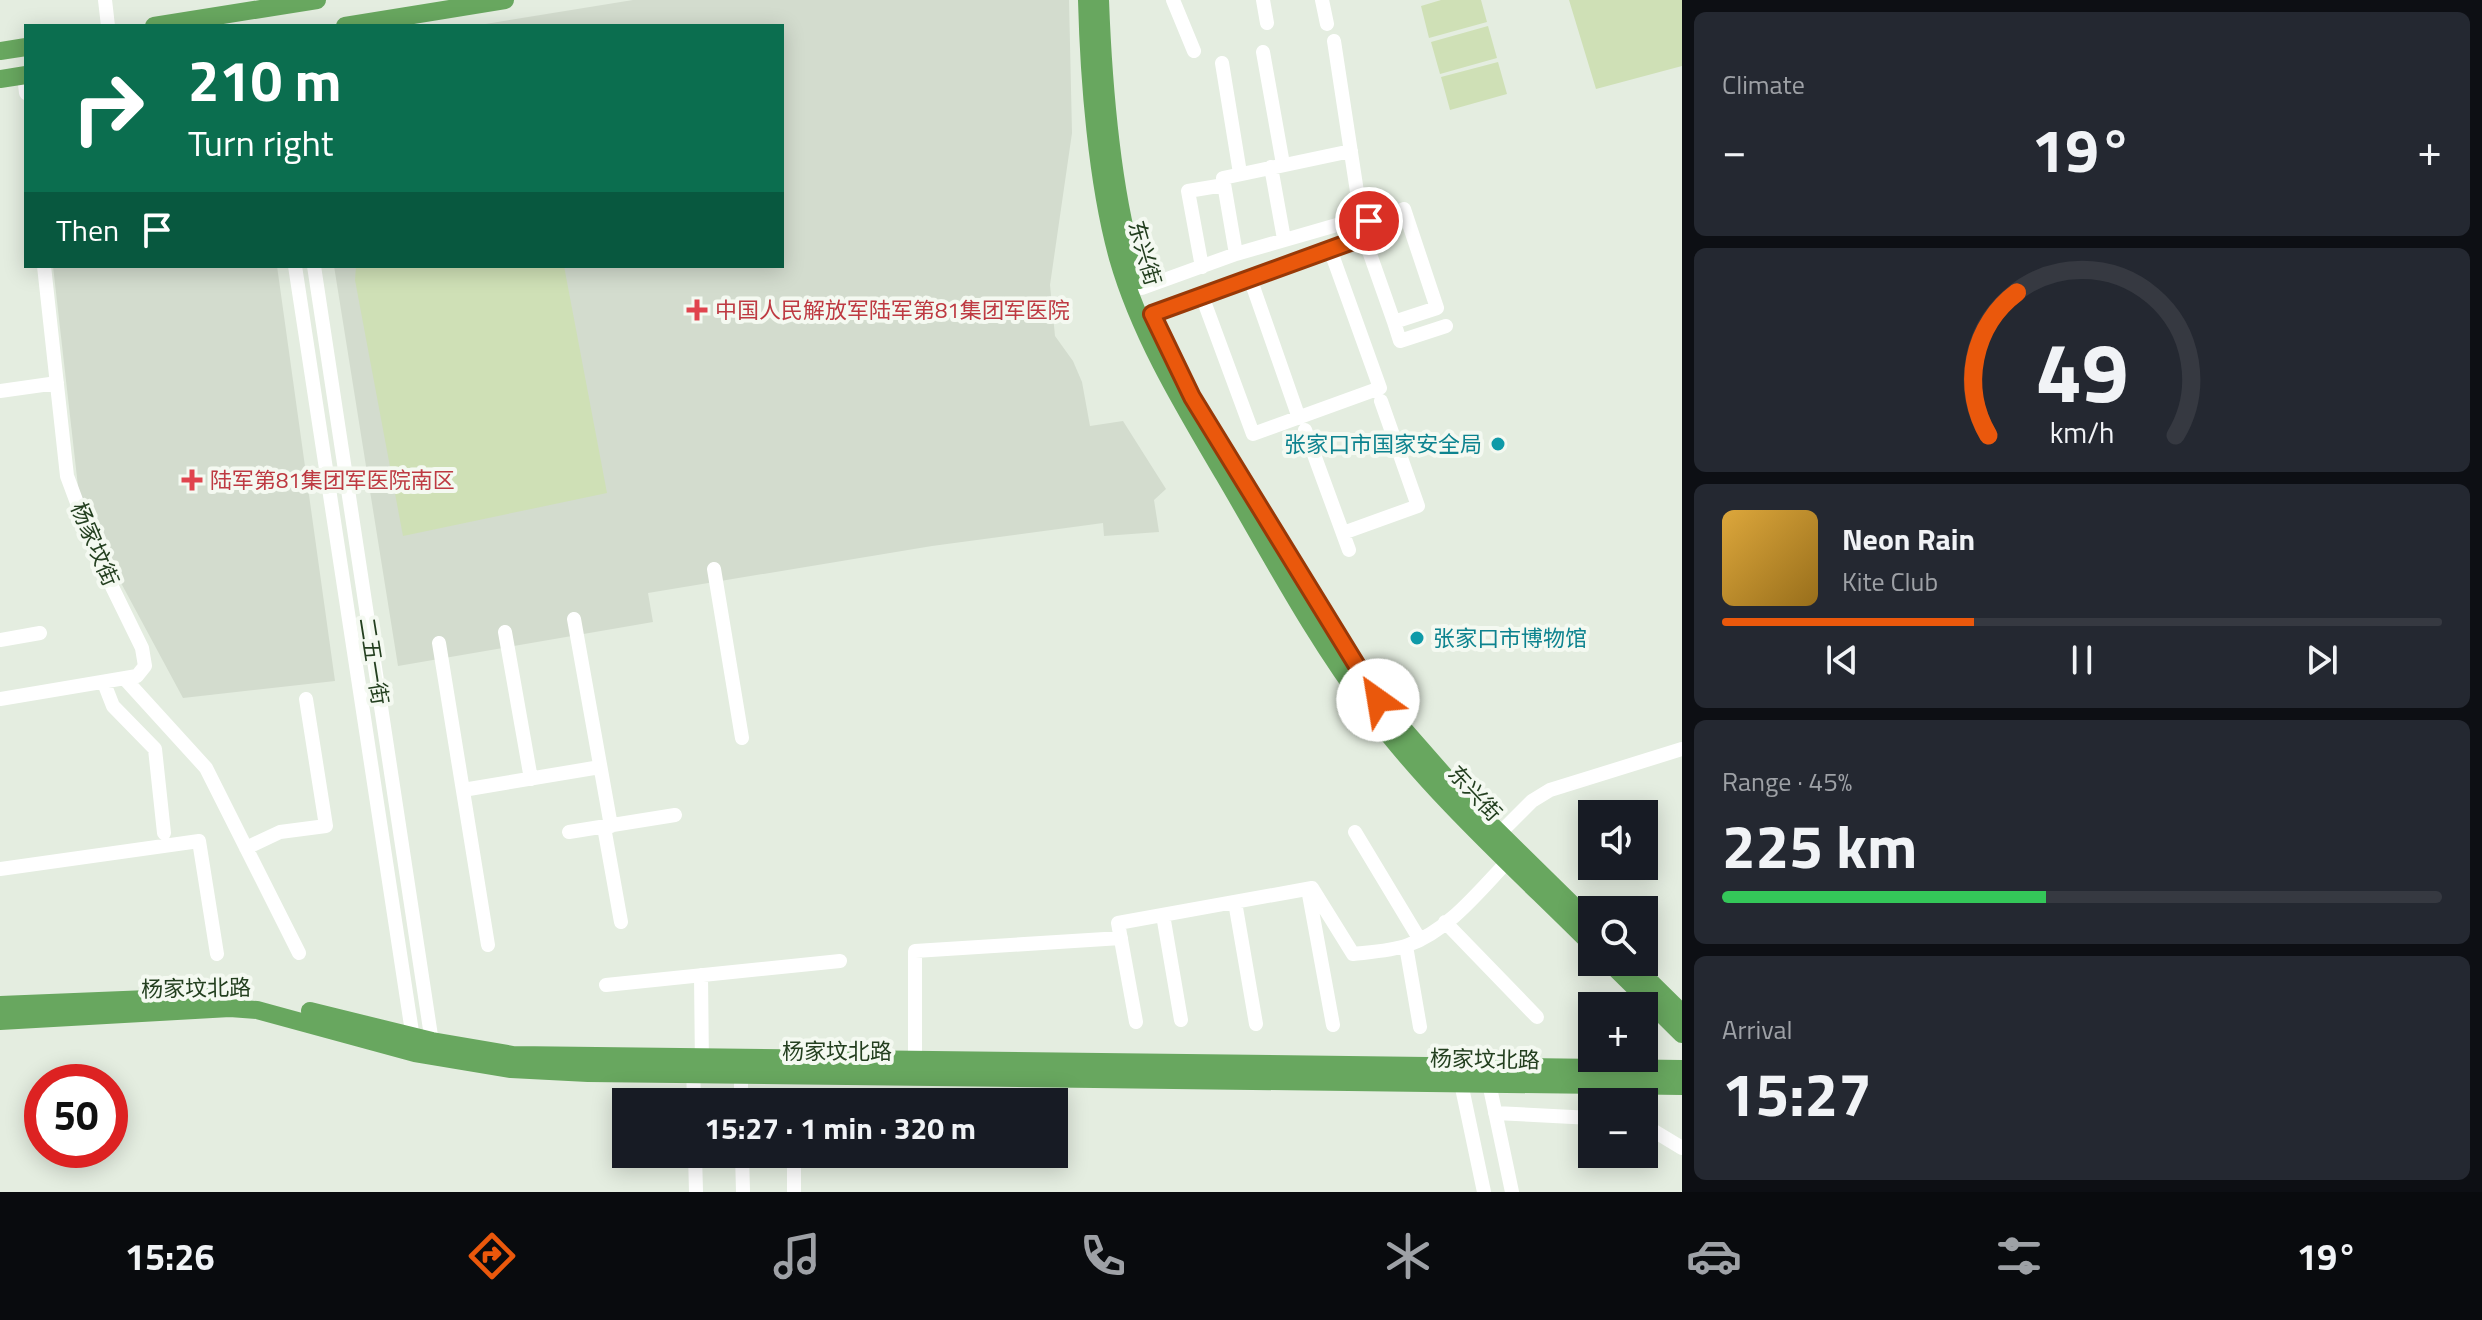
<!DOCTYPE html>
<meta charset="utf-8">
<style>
:root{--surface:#171b24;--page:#242831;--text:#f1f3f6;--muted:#9ea1a6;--line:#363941;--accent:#ea580c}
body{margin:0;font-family:"Titillium Web","Noto Sans SC",sans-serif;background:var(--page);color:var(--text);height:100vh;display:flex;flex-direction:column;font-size:30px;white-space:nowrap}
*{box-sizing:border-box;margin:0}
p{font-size:26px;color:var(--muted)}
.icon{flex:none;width:44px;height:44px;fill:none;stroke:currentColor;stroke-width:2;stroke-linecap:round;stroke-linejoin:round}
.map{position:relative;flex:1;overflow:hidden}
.panel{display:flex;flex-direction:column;gap:12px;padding:12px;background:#0d0f14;width:800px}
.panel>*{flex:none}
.banner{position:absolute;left:24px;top:24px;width:760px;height:244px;border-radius:0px;box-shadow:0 4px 20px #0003;background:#0b6e4f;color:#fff;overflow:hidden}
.buttons{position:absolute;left:1578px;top:800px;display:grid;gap:16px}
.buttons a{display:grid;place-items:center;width:80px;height:80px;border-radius:0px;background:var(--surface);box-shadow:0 4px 20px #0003;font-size:40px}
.speed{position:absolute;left:24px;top:1064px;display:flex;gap:16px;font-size:40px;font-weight:700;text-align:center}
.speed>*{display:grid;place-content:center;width:104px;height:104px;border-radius:50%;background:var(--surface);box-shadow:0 4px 20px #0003;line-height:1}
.speed .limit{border:12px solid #d22;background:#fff;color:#111}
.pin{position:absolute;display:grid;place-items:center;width:68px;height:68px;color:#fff;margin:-34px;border:4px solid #fff;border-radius:50%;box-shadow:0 2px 8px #0007}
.me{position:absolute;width:88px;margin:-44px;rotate:328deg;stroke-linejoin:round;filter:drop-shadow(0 0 6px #0008)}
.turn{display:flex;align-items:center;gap:28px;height:168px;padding:0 32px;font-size:36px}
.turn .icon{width:104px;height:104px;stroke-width:2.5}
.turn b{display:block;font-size:56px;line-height:68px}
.then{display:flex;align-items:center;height:76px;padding:0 32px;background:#0003;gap:16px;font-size:30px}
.big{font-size:60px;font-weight:700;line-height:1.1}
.panel .widget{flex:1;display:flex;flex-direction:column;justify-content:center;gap:12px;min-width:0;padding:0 28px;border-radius:12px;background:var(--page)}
.panel .dial{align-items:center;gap:0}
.dial svg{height:208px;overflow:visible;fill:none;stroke:var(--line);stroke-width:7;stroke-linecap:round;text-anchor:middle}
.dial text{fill:var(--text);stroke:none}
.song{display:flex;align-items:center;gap:24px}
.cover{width:96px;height:96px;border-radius:12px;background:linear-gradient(135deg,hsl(40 70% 55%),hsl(40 70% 35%))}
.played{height:8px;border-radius:4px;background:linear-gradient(90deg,var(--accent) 35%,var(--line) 35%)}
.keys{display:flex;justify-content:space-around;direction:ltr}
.heat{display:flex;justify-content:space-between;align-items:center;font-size:44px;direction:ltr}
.charge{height:12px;border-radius:6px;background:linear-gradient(90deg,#34c759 45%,var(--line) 0)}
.trip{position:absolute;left:612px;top:1088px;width:456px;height:80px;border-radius:0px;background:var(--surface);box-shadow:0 4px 20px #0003;font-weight:700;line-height:80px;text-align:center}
.tab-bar{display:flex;height:128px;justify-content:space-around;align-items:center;background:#090b0e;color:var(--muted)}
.tab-bar .icon{width:56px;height:56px}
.tab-bar .active{color:var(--accent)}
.tab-bar b{font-size:36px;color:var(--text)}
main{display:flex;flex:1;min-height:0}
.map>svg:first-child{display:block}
.built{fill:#d3dcce}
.green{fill:#cfe0b6}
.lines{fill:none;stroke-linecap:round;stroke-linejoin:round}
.minor{stroke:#fff;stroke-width:14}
.major{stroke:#68a75f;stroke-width:18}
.route-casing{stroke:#983908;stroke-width:20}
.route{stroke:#ea580c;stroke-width:14}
.health-dot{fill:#e0444e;stroke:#f4f9f1;stroke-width:3}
.culture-dot{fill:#0f9aa8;stroke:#f4f9f1;stroke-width:3}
.labels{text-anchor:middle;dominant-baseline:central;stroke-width:8;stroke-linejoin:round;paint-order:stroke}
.street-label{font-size:22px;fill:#233f1f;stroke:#f4f9f1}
.health-label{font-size:22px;fill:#be3a42;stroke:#f4f9f1;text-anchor:start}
.culture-label{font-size:22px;fill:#0d838f;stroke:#f4f9f1;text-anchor:end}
</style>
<main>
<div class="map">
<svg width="1682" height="1192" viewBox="0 0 1682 1192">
<rect width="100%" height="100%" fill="#e4ede0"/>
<!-- built -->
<path class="built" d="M633,0H1069L1072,133L1050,285L1055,336L1073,361L1082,382L1090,426L1123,421L1166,489L1154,500L1159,532L1104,536L1103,523L932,546L648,593L653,622L398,666L334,266H782V26H473Z
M53,266H277L335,681L183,698L93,531L79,495Z"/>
<!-- green -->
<path class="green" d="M1441,0H1481L1487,22L1429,38L1421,6Z
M1569,0H1682V66L1596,89Z
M1488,26L1497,58L1440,74L1431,42Z
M1498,62L1507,94L1450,110L1441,77Z
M356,266H564L607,493L403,536L355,280Z"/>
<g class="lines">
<!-- minor -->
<path class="minor" d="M105,0L108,26
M1173,0L1194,51
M1263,0L1267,23
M1322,0L1327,24
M1263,52L1283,164
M1222,63L1240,173
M24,75L26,93
M1271,167L1284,239
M1236,254L1361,218L1334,41
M295,266L414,1045
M314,266L433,1049
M1202,267L1188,191L1224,185
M1250,278L1299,418
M1142,288L1236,254L1223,178L1351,151
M1202,296L1253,434L1380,388L1330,249
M1152,314L1364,237L1394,322L1437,308L1404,209L1369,221L1363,230L1364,237
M1394,322L1400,341L1446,326
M0,391L57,383
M1305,430L1349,550
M1343,533L1418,506L1381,401
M714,569L742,738
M574,619L611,826
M505,632L531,779
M0,640L40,633
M439,643L488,945
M125,679L206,768L299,953
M104,683L113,706L155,749L164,833
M0,699L137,676L145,666L142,648L96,554L67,476L44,266
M463,790L600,767
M604,827L621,922
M569,832L675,815
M1355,832L1420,940
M1500,833L1532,801L1550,790L1682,749
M246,848L280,832L326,826L306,699
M0,869L199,841L217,954
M1308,889L1333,1025
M1235,902L1256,1024
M1163,915L1181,1020
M1445,922L1537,1017
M1406,946L1420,1027
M701,975L702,1067
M606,985L840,961
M1136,1022L1118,923L1312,888L1353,954C1371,952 1391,951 1408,945C1448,931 1479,891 1508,861
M741,1064V1100
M693,1066L694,1102
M915,1069V951L1121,938
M1461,1083L1484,1192
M1489,1083L1512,1192
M1495,1113L1592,1118
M1644,1125L1682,1148
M695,1154L696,1192
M742,1154L743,1192
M794,1154V1192"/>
<!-- major -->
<path class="major" d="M1087,0C1089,78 1097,183 1118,258C1140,335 1184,407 1224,475C1271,555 1315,639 1371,712C1435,797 1517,870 1592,945
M1100,0C1103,81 1112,204 1139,280
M154,26L317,0
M345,26L505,0
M0,51L26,47
M0,79L26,75
M1213,432L1378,700L1464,798L1592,924
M1609,962L1682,1034
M1630,962L1682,1013
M0,1005L222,996
M310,1011L432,1041L513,1055L1682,1069
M0,1021L230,1008L257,1010L415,1053L511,1069L588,1073L1682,1086"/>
</g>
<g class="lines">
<!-- route casing -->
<g class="route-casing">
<path id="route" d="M1369,221L1363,230L1364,237L1152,314L1192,397L1378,700"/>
</g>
<!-- route -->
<use href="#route" class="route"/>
</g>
<!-- markers -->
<g class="health-dot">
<path d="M693 298h8v8h8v8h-8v8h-8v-8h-8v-8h8z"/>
<path d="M188 468h8v8h8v8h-8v8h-8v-8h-8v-8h8z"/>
</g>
<g class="culture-dot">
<circle cx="1498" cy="444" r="8"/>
<circle cx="1417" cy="638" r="8"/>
</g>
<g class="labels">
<!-- street labels -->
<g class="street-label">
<text transform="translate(1145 253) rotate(74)">东兴街</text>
<text transform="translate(95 544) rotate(67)">杨家坟街</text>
<text transform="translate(374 661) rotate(81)">二五一街</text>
<text transform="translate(1475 793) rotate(47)">东兴街</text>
<text transform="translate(196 988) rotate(-1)">杨家坟北路</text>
<text x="837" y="1051">杨家坟北路</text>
<text transform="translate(1485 1059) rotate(1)">杨家坟北路</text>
</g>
<!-- health labels -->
<g class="health-label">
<text x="715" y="310">中国人民解放军陆军第81集团军医院</text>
<text x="210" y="480">陆军第81集团军医院南区</text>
</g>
<!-- culture labels -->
<g class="culture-label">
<text x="1482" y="444">张家口市国家安全局</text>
<text x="1433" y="638" text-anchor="start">张家口市博物馆</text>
</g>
</g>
</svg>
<div class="buttons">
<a><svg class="icon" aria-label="sound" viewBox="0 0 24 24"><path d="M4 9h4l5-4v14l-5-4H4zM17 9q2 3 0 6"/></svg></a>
<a><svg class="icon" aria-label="search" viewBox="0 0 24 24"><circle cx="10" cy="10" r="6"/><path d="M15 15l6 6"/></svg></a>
<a>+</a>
<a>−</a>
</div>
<div class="speed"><div class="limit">50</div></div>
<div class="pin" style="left:1369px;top:221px;background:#d93025"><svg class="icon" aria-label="arrive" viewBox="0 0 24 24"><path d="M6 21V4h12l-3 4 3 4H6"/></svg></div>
<svg class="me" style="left:1378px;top:700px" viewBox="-20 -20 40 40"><circle r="19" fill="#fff"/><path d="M0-13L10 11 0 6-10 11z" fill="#ea580c"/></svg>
<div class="trip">15:27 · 1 min · 320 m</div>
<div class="banner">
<div class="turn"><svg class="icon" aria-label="right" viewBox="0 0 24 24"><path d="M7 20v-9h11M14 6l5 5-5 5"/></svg><div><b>210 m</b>Turn right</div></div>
<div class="then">Then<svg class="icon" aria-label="arrive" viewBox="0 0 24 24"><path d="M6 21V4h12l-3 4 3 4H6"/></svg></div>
</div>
</div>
<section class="panel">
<div class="widget"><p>Climate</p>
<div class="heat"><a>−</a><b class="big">19°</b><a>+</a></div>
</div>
<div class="widget dial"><svg viewBox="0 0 100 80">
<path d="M14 69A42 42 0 1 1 86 69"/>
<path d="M14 69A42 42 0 0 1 25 14" stroke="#ea580c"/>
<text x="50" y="56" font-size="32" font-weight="700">49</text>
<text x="50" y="72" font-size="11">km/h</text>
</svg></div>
<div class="widget">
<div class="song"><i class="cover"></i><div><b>Neon Rain</b><p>Kite Club</p></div></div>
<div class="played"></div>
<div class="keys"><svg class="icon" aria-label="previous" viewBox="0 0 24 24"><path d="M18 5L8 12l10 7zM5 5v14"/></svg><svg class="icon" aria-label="pause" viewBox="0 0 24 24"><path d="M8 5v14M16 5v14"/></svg><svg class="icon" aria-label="next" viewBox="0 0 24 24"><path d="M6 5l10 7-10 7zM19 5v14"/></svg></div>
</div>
<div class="widget"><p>Range · 45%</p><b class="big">225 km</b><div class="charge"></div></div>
<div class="widget"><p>Arrival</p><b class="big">15:27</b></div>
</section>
</main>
<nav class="tab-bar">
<b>15:26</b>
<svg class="icon active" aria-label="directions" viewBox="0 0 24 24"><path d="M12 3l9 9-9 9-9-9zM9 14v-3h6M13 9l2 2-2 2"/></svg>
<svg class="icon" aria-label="music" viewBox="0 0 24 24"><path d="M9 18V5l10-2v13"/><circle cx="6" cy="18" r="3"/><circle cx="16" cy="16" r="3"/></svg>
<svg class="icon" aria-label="phone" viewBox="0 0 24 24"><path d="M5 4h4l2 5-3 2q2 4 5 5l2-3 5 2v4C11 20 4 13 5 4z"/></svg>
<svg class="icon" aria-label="climate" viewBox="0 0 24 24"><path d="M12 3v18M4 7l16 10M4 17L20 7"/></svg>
<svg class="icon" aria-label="car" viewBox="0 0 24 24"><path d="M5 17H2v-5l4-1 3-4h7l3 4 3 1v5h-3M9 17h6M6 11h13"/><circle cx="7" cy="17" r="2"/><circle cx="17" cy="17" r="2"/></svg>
<svg class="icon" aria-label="filters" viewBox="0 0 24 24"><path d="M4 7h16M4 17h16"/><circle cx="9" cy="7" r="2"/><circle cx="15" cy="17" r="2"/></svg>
<b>19°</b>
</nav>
